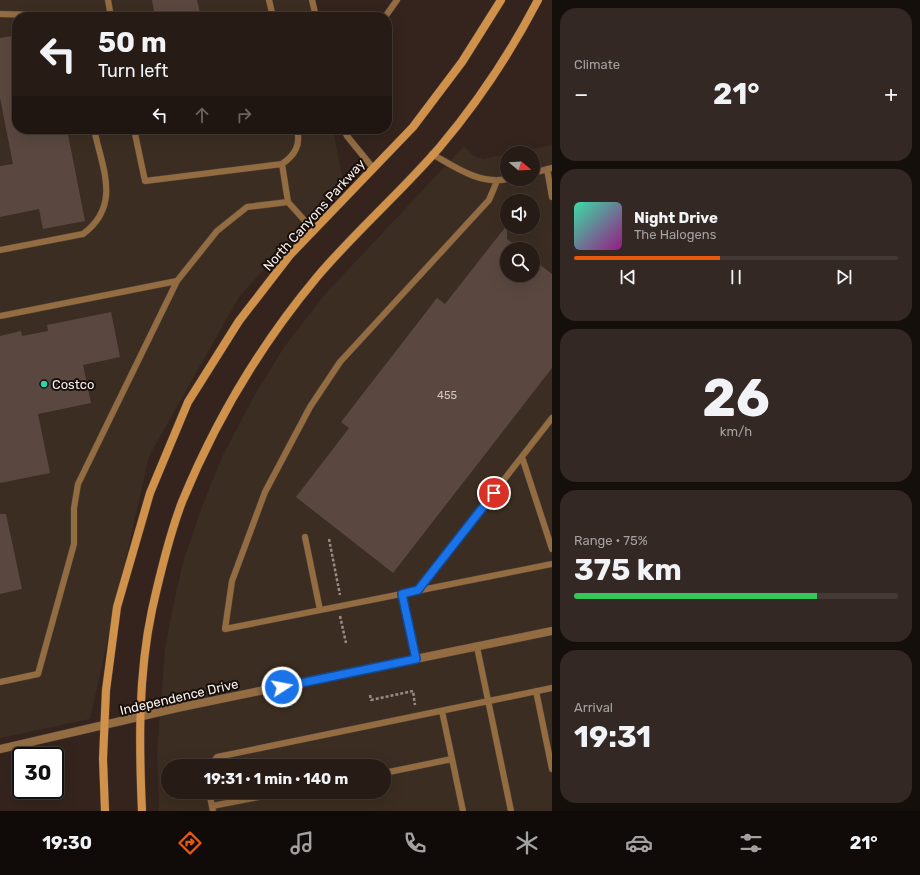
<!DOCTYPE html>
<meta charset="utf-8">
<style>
:root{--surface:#271b16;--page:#332823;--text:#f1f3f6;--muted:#a4a1a1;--line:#433935;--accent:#ea580c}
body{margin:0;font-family:Rubik,sans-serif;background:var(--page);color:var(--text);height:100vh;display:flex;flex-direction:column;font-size:15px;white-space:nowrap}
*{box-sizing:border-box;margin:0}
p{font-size:13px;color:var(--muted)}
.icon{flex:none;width:22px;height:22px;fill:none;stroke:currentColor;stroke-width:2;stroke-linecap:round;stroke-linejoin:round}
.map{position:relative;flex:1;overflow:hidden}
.side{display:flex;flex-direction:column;gap:8px;padding:8px;background:#150f0c;width:368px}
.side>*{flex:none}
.hud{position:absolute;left:12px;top:12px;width:380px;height:122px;border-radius:16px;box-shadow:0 4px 16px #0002,0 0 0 1px var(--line);background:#271b16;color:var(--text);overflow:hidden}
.needle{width:26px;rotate:108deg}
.controls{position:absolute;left:500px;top:146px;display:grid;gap:8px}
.controls a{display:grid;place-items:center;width:40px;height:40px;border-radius:50%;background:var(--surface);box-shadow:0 4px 16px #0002,0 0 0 1px var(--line);font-size:20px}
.speed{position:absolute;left:12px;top:747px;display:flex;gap:8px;font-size:20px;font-weight:700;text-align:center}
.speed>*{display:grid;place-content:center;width:52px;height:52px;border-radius:50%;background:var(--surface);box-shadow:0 4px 16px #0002,0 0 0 1px var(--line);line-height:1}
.speed .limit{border:2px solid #111;border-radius:6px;background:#fff;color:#111}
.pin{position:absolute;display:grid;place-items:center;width:34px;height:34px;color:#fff;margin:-17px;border:2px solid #fff;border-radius:50%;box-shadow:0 1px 4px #0007}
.me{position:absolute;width:44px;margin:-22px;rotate:79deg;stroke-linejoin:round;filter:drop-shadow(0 0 3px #0008)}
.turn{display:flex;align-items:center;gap:14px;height:84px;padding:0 20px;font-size:18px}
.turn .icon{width:52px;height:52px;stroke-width:2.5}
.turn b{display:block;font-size:28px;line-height:34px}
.lanes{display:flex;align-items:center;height:38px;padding:0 20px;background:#0003;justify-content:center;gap:20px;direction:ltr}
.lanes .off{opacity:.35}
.big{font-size:30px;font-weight:700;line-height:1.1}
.side .widget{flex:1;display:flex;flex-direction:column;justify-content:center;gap:6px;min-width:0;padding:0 14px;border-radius:16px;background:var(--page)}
.side .dial{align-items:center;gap:0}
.dial b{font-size:52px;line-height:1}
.song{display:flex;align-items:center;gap:12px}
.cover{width:48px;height:48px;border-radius:6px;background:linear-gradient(135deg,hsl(160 70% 55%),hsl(310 70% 35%))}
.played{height:4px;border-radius:2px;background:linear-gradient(90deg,var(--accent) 45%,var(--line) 45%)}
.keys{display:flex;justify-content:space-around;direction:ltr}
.heat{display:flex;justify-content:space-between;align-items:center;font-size:22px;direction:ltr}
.charge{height:6px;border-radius:3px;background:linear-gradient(90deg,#34c759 75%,var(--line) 0)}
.trip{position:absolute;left:161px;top:759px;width:230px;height:40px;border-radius:20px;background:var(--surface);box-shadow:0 4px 16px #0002,0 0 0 1px var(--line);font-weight:700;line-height:40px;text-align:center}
.menu{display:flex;height:64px;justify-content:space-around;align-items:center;background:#100b09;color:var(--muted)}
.menu .icon{width:28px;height:28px}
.menu .active{color:var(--accent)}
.menu b{font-size:18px;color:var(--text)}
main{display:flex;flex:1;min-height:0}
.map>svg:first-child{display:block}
.commercial{fill:#3b2d21;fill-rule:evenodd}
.building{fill:#5a4840}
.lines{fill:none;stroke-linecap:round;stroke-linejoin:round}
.lane-casing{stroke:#50413a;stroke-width:7}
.street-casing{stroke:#50413a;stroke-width:9}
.secondary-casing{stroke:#50413a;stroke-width:9}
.path{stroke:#988b85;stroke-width:2.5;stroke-dasharray:3 2;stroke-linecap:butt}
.lane{stroke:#936c42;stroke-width:6}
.street{stroke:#936c42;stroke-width:8}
.secondary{stroke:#d0914b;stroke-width:8}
.route-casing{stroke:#114b97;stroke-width:10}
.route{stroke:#1a73e8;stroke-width:7}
.poi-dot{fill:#2bd5ac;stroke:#170f0c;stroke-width:1.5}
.labels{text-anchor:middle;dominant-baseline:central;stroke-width:4;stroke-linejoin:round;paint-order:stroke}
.number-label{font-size:11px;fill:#d3c6c0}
.street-label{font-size:13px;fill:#fbf0eb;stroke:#170f0c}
.poi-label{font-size:13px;fill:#fbf0eb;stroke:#170f0c;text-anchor:start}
</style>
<main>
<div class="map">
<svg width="552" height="811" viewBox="0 0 552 811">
<rect width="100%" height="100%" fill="#34241d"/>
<!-- commercial -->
<path class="commercial" d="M0,0H309L312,17H17V129H333L343,182L239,297L149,456L90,719L0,738Z
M552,145V811H159L157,752L165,650L171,616L183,562L203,504L222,457L253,398L284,347L326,293L464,146L474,156L484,159L507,154V179H533V153H513ZM507,201H533V227H507ZM507,249H533V275H507ZM168,766H384V792H168Z"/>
<!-- building -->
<path class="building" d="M152,0H197L201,17H155Z
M17,35V129H67L85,221L43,229L39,209L0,217V166L13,164L0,98V38Z
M507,225V239L520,249H507V275H533V259L552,274V368L393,573L296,497L349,428L341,422L437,298L445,304Z
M111,312L120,357L83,365L91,403L38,414L50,473L0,483V336L21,331L22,336L48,331L47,325Z
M0,514H6L22,589L0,594Z"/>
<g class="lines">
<!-- lane casing -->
<g class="lane-casing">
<path id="lane" d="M108,0L111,17
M269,0L273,17
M312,0L316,17
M0,14L40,15L46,17
M385,17L397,0
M134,129L145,181L282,164C295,155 301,145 297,129
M344,129L347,136L373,168
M432,154C455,167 480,185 507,179
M282,164L288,202L314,231
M547,169L552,197
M533,173L552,168
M497,181L489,200L340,362L310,407L265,492L232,581L225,629L552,564
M0,250L83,234C122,205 102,168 94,129
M0,316L177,281
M522,457L552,549
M305,537L320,610
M418,590L552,418
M402,594L416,659
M477,647L511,811
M0,682L38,674L74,544V508L78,484L177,281L217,231L247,207L288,202
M536,691L552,769
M442,711L463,811
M210,766L217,757L552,688
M384,773L452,759
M209,792L213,811
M212,806L285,792"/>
</g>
<!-- street casing -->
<g class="street-casing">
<path id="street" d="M0,749L177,708L552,631"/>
</g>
<!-- secondary casing -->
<g class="secondary-casing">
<path id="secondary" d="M105,811L103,759L106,690L117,607L150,493L188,402L239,321L290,255L413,127L462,62L501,0
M142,811C139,744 138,676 152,610C160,574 169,536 182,502C215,422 261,344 317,277C355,232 400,193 439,148C477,103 511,52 538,0"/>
</g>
<!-- path -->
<path class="path" d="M329,539L340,595
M340,616L346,643
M370,695L371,700L413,691L415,705"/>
<!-- lane -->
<use href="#lane" class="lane"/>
<!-- street -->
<use href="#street" class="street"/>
<!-- secondary -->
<use href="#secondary" class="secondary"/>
</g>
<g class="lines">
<!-- route casing -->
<g class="route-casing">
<path id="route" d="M282,687L416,659L402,594L418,590L494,493"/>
</g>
<!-- route -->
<use href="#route" class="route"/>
</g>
<!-- markers -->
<circle class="poi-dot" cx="44" cy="384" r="4"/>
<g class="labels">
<!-- number labels -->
<g class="number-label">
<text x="447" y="395">455</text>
</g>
<!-- street labels -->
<g class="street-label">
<text transform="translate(314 215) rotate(-48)">North Canyons Parkway</text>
<text transform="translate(179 697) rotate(-13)">Independence Drive</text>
</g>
<!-- poi labels -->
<g class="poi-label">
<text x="52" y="384">Costco</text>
</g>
</g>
</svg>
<div class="controls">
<a><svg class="needle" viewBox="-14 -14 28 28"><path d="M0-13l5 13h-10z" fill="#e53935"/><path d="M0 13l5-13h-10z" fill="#a4a1a1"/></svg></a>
<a><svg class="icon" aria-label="sound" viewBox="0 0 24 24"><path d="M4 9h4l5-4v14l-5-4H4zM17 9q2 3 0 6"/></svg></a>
<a><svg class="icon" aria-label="search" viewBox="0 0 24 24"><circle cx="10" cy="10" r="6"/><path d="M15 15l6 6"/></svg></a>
</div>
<div class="speed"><div class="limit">30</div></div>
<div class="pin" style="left:494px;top:493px;background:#d93025"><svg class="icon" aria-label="arrive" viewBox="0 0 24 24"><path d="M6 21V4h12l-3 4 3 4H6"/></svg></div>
<svg class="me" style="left:282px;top:687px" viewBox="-20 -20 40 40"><circle r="17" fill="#1a73e8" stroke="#fff" stroke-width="3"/><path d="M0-11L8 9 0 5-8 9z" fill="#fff"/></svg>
<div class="trip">19:31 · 1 min · 140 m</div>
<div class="hud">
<div class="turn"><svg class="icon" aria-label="left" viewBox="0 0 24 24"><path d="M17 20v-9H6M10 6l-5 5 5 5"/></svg><div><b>50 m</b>Turn left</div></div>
<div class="lanes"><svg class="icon" aria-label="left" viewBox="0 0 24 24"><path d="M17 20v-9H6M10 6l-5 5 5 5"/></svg><svg class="icon off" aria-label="ahead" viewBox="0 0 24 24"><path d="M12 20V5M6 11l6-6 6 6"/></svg><svg class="icon off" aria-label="right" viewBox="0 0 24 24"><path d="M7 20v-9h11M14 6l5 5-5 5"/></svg></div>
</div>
</div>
<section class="side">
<div class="widget"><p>Climate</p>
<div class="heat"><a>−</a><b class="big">21°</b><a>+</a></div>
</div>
<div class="widget">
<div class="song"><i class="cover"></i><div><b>Night Drive</b><p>The Halogens</p></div></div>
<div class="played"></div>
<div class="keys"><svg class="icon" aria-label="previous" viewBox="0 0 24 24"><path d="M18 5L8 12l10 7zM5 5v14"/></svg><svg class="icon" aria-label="pause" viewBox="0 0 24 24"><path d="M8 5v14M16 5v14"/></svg><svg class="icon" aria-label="next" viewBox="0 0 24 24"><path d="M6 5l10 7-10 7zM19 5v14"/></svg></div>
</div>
<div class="widget dial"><b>26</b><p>km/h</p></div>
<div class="widget"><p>Range · 75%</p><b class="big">375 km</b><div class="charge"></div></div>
<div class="widget"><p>Arrival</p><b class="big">19:31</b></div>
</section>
</main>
<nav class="menu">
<b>19:30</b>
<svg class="icon active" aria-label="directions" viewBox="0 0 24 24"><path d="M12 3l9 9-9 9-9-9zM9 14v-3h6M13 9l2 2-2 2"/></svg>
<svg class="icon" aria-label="music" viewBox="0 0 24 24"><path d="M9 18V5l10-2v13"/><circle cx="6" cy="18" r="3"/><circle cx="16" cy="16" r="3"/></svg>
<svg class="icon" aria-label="phone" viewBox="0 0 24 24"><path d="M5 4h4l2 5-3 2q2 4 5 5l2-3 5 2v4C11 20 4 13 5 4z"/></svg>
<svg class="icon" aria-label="climate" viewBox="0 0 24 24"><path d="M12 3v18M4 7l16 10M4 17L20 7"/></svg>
<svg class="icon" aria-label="car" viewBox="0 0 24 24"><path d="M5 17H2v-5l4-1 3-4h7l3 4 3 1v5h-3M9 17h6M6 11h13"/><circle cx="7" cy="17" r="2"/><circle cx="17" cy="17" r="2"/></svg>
<svg class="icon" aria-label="filters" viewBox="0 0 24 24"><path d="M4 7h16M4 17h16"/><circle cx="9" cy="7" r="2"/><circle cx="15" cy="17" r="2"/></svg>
<b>21°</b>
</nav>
